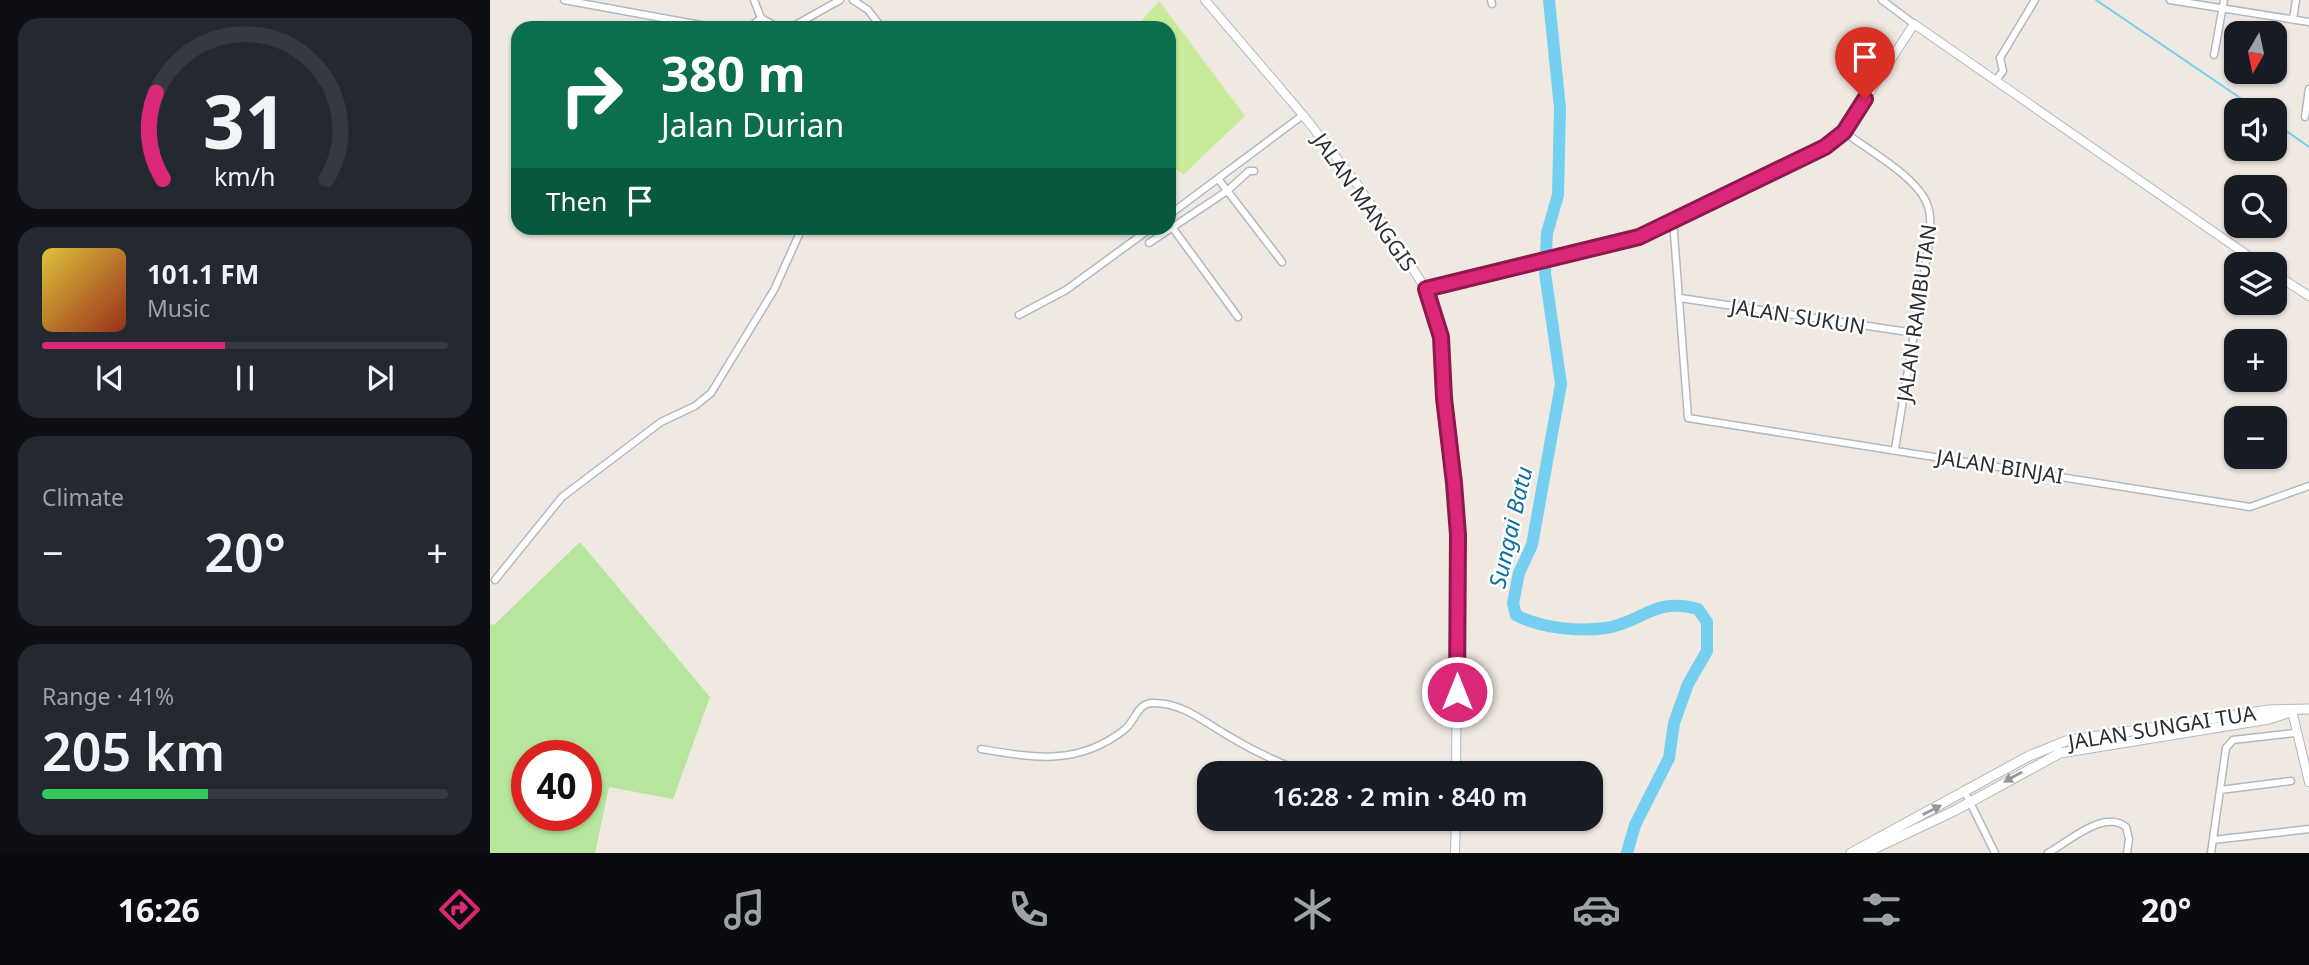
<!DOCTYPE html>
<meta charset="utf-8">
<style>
:root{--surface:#171b24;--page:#242831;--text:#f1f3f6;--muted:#9ea1a6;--line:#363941;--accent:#db2777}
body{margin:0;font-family:"Noto Sans",sans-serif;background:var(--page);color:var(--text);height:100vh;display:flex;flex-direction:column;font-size:26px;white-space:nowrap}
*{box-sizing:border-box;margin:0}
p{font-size:23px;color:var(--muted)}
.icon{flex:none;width:38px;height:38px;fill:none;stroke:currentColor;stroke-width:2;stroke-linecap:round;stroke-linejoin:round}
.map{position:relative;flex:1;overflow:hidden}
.drawer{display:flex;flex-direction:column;gap:18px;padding:18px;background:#0d0f14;width:490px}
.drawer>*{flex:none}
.top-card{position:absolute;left:21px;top:21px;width:665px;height:214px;border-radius:21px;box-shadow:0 2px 5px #0004;background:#0b6e4f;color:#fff;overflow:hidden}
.needle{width:46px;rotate:189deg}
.buttons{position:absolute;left:1734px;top:21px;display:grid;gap:14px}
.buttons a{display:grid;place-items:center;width:63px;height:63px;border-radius:14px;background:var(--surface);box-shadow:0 2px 5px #0004;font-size:35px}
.speed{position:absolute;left:21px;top:740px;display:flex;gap:14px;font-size:35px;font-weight:700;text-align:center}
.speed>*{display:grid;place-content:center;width:91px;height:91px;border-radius:50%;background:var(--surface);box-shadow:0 2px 5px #0004;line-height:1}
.speed .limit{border:10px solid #d22;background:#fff;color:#111}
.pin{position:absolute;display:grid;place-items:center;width:60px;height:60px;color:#fff;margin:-72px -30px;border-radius:50% 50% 50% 0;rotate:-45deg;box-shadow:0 0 7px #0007}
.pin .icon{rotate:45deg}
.me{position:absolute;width:77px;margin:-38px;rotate:0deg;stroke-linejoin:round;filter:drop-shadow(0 0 5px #0008)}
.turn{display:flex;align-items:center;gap:24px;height:147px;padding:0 35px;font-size:32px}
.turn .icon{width:91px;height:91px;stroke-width:2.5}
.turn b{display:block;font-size:49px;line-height:60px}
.then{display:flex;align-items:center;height:66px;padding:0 35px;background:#0003;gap:14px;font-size:26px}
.big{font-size:52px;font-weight:600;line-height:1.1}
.drawer .widget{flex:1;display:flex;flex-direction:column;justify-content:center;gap:10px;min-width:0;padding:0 24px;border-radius:21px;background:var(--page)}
.drawer .dial{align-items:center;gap:0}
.dial svg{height:182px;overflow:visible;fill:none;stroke:var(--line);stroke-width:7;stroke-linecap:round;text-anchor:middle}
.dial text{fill:var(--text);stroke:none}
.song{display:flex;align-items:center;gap:21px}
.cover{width:84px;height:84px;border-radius:10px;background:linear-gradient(135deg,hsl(50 70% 55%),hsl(10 70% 35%))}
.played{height:7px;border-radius:4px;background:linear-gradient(90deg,var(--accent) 45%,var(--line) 45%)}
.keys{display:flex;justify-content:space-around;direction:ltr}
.heat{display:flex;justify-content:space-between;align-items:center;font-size:38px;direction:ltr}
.charge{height:10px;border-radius:5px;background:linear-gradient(90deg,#34c759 41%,var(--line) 0)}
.trip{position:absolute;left:707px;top:761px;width:406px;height:70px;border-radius:21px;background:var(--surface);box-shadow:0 2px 5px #0004;font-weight:600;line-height:70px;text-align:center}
.tab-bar{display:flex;height:112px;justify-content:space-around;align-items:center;background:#090b0e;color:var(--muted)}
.tab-bar .icon{width:49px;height:49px}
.tab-bar .active{color:var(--accent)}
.tab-bar b{font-size:32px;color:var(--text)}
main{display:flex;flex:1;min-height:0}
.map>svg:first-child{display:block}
.green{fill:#b6e59e;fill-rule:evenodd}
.pitch{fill:#c9ec9a}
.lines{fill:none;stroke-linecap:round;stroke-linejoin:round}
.stream{stroke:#75cff0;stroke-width:2}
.river{stroke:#75cff0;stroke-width:12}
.minor-casing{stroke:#b4b7c1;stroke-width:9}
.tertiary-casing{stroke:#b4b7c1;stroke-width:10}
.secondary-casing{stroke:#b4b7c1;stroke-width:11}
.minor{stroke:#fff;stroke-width:6}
.tertiary{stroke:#fff;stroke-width:8}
.secondary{stroke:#fff;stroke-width:9}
.oneway{fill:#969696}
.route-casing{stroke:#8e194d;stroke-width:18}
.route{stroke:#db2777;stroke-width:12}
.labels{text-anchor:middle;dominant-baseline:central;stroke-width:5;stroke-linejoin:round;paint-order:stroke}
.street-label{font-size:21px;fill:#2e2e2e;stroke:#fff}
.water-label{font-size:23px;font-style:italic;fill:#0d6fa3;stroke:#fff}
</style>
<main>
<section class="drawer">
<div class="widget dial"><svg viewBox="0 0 100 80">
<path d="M14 69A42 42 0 1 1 86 69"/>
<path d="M14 69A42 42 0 0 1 11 31" stroke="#db2777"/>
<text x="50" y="56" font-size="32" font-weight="700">31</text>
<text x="50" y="72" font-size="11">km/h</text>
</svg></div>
<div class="widget">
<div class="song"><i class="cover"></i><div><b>101.1 FM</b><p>Music</p></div></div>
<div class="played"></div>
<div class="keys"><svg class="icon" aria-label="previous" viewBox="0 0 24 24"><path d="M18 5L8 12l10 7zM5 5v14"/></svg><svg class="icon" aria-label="pause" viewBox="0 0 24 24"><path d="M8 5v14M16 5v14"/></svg><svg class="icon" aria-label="next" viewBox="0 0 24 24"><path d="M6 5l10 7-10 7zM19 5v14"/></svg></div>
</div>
<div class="widget"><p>Climate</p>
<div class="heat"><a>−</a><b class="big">20°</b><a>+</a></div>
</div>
<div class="widget"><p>Range · 41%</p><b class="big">205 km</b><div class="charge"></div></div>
</section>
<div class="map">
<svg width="1819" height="853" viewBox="0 0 1819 853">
<rect width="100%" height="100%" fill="#efe9e1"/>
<!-- green -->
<path class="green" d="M90,542L220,697L183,799L119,787L105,853H0V624L4,625ZM96,756V816H37V756Z"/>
<!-- pitch -->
<path class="pitch" d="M669,1L755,116L693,175L679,161V28H645Z"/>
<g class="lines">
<!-- stream -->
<path class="stream" d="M1606,0L1768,110
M1785,123L1819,147"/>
<!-- river -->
<path class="river" d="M1059,0L1070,108L1068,195L1057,233L1055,273L1071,384L1042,545L1029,573L1023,603L1026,615C1050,628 1088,632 1116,628C1154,622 1162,597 1208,609L1217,622V651L1198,684L1184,723L1179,758L1145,825L1137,853"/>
<!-- minor casing -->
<g class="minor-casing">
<path id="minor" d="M74,0L216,26L260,27L271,18
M264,0L271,18L289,28
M363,0L378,10L392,28
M1001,0L1002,4
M1392,0L1424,24
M1680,0L1819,22
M1803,19L1806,0
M300,28L350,0
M1724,55L1734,0
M1506,80L1513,71L1510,58L1545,0
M1815,117L1819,89
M1354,132C1377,149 1427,177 1437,204C1442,216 1440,230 1439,242L1405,449
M729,180L792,262
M679,215L813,115
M1183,220L1198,418L1760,507L1819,486
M679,223L748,317
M659,243L737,191L759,171H764
M1190,298L1425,333
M529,315L576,290L661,228
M5,580L72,497L171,422L205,406L221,393L284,290L312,228
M491,749C544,758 588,766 634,730C646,721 647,702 664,703C693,703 714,722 737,735C763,751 791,764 820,774
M1730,790L1801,781
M1475,792L1505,853
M1723,840L1819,829
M1558,853C1578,842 1614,809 1636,827L1639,839L1637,853
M1721,853L1736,748L1743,740L1805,733"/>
</g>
<!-- tertiary casing -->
<g class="tertiary-casing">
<path id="tertiary" d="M715,0L813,115L867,184L936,289L949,323L968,535L966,774
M1785,274L1819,296
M936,289L1149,237L1335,147L1354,132L1424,24L1770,264
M1802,711L1819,782
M965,853L966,819"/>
</g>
<!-- secondary casing -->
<g class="secondary-casing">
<path id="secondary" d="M1361,853L1539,756L1576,741L1779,710L1819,709
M1375,853L1464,811L1570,753L1779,719L1797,713"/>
</g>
<!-- minor -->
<use href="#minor" class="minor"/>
<!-- tertiary -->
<use href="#tertiary" class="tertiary"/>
<!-- secondary -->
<use href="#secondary" class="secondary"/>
</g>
<!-- one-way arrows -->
<defs><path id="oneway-solid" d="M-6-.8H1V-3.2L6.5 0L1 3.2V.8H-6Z" transform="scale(1.75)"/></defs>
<g class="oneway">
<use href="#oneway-solid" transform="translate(1523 777) rotate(151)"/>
<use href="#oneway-solid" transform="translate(1442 810) rotate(-27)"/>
</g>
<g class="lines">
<!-- route casing -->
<g class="route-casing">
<path id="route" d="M967,692L968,535L964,483L954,398L951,337L936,289L1149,237L1335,147L1354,132L1375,99"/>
</g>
<!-- route -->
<use href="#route" class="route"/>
</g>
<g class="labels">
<!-- street labels -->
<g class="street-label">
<text transform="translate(875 202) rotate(55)">JALAN MANGGIS</text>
<text transform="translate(1426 313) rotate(-82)">JALAN RAMBUTAN</text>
<text transform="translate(1308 316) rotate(9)">JALAN SUKUN</text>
<text transform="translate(1510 466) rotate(9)">JALAN BINJAI</text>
<text transform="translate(1672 727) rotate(-9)">JALAN SUNGAI TUA</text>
</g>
<!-- water labels -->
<g class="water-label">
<text transform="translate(1020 527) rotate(-77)">Sungai Batu</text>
</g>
</g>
</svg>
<div class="buttons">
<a><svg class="needle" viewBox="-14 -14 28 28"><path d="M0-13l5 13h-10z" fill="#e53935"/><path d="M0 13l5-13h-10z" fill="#9ea1a6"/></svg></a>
<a><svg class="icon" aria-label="sound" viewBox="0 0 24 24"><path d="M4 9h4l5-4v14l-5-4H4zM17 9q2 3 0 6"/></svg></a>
<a><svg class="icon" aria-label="search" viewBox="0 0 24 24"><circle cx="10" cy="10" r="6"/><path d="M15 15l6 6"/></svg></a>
<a><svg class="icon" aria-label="layers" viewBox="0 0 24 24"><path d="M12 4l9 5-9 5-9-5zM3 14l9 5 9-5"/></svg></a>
<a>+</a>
<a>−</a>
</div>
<div class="speed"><div class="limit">40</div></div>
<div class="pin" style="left:1375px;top:99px;background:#d93025"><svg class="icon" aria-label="arrive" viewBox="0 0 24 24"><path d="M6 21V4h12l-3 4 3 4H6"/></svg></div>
<svg class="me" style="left:967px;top:692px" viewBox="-20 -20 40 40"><circle r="17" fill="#db2777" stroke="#fff" stroke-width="3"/><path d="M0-11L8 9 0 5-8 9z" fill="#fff"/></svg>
<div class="trip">16:28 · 2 min · 840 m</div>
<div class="top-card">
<div class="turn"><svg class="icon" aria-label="right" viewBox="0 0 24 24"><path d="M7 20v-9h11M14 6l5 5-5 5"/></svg><div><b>380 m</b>Jalan Durian</div></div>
<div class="then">Then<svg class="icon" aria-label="arrive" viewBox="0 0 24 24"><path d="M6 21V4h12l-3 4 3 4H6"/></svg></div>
</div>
</div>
</main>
<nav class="tab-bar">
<b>16:26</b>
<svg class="icon active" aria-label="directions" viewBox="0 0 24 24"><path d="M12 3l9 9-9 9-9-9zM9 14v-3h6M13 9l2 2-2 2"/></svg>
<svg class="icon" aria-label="music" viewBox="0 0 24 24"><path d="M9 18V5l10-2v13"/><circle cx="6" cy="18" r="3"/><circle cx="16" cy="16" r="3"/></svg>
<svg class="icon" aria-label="phone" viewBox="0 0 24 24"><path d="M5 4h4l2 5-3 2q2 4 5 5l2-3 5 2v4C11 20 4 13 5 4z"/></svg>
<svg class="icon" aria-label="climate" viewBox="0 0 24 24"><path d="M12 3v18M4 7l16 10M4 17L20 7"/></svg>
<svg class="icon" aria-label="car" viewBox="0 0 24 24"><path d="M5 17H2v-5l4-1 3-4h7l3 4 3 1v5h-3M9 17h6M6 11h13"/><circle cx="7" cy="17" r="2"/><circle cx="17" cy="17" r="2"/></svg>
<svg class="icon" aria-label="filters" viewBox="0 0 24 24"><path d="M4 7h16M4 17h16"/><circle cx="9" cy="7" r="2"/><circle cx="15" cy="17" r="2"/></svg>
<b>20°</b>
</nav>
